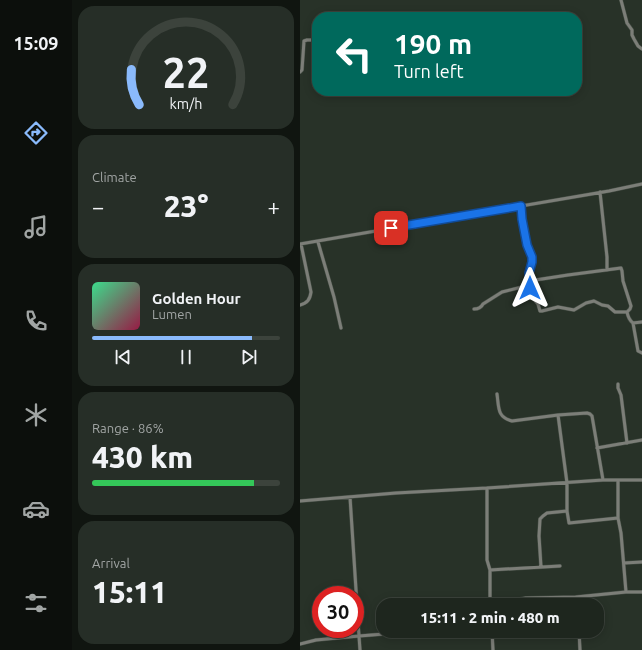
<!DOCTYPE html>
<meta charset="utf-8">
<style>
:root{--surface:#1e261e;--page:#262e27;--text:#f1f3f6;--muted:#a1a5a4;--line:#3c433c;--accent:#8abafc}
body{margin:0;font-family:Ubuntu,sans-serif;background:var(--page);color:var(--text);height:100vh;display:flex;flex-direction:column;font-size:15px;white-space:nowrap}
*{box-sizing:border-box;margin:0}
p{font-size:13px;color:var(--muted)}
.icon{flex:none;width:22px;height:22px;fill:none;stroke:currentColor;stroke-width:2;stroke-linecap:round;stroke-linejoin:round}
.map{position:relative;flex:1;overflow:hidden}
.sheet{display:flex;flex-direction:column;gap:6px;padding:6px;background:#101510;width:228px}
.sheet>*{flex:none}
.top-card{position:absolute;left:12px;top:12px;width:270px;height:84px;border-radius:16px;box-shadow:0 2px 10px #0003,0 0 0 1px var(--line);background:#00695c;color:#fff;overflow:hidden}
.speed{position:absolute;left:12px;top:586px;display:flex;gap:8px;font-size:20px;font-weight:700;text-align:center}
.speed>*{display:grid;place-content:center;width:52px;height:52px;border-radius:50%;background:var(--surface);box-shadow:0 2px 10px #0003,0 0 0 1px var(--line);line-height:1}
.speed .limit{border:6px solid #d22;background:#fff;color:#111}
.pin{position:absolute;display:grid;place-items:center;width:34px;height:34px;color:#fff;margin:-17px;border-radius:8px;box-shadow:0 2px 6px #0006}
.me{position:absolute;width:44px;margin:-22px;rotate:0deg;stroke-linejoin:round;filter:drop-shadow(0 0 3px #0008)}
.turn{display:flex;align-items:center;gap:14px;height:84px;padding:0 16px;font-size:18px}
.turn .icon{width:52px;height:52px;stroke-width:2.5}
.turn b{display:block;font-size:28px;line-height:34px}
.big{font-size:30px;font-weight:800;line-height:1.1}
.sheet .widget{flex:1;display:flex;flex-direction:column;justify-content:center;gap:6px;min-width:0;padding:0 14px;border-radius:16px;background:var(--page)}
.sheet .dial{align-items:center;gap:0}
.dial svg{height:104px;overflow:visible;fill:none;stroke:var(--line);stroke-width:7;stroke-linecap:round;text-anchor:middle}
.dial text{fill:var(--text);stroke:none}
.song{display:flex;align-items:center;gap:12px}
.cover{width:48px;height:48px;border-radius:6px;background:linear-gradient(135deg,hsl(150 70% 55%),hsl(340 70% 35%))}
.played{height:4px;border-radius:2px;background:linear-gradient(90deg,var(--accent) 85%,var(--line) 85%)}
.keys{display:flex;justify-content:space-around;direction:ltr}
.heat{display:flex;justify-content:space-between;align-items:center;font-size:22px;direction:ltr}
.charge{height:6px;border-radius:3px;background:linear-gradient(90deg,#34c759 86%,var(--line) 0)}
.trip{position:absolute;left:76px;top:598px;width:228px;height:40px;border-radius:16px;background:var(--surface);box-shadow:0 2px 10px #0003,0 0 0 1px var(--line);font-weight:800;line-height:40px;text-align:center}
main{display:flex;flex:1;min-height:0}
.menu{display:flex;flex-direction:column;width:72px;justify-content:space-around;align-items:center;background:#0c0f0c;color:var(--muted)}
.menu .icon{width:28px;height:28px}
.menu .current{color:var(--accent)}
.menu b{font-size:18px;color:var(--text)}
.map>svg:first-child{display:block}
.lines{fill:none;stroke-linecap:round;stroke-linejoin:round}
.street-casing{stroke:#454e45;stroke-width:4}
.street{stroke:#7c7e78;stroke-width:3}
.route-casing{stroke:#114b97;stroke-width:10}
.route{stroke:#1a73e8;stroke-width:7}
</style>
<main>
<nav class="menu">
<b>15:09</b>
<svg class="icon current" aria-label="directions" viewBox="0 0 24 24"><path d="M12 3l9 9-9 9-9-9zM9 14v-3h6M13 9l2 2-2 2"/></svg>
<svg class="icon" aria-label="music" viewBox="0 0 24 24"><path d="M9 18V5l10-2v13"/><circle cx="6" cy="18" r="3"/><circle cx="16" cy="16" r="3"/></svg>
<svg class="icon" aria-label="phone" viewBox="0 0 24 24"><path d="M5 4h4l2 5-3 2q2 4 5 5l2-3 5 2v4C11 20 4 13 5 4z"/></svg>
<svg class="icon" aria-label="climate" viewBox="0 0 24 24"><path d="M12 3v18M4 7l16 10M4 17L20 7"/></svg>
<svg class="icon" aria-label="car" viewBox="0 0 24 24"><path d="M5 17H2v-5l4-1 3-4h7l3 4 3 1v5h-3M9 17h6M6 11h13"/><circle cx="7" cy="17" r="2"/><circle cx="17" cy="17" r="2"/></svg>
<svg class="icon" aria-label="filters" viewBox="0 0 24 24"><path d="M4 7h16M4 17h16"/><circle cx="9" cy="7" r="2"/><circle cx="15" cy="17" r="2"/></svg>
</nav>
<section class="sheet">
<div class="widget dial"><svg viewBox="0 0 100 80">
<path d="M14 69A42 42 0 1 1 86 69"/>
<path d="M14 69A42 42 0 0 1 8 42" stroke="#8abafc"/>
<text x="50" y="56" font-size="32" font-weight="700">22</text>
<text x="50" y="72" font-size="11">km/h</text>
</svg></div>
<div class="widget"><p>Climate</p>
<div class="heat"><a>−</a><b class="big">23°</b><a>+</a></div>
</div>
<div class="widget">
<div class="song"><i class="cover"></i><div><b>Golden Hour</b><p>Lumen</p></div></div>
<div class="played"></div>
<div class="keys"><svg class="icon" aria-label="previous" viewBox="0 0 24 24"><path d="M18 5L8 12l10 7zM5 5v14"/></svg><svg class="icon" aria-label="pause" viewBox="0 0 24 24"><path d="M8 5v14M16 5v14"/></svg><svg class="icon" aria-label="next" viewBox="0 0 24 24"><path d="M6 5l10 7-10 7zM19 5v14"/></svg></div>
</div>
<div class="widget"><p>Range · 86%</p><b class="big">430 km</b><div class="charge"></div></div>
<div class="widget"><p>Arrival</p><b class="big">15:11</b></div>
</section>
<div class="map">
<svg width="342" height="650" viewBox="0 0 342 650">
<rect width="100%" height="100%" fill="#283228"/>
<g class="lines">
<!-- street casing -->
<g class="street-casing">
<path id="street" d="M321,0L327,23L332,30V35L334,39L338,46L342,49
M0,72L2,70L4,41L7,40H17
M300,192L307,257V270
M221,206L222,219L227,245L232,257V262L229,273L230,288L232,297L238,304L240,311H242L258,307L274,310L286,303L294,301L302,305L308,306L315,312H327
M18,242L34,297L41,328
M0,244L198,210L309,191L342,184
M229,281L268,275L321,268L322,271L323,281L331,306L330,309L327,312C328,317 329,320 333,323L338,351L342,353
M0,305C7,303 10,300 11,292L1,244
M174,309C178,309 181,308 183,304L202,292L230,285
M333,323L342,322
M318,384V388L321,395L327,443
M197,394C199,408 197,417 212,421L258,415L267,483V511L269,523L318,518
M258,415L287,413L290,414L292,416L303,480
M297,448L342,440
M318,480V518L321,533L326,592
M0,501L96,493L187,488
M324,563L342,562
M241,567L239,536L240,519L243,516L247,513L267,511
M190,570L260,566
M276,597L277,605
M190,604L226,598L276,597L326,592H342
M190,605V570L187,560V488L303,480H342
M192,631L193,650
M279,631L280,650
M0,644L16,640L59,636L50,497
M60,650L59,636L122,631"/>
</g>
<!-- street -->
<use href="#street" class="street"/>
</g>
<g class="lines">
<!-- route casing -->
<g class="route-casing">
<path id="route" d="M91,228L221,206L222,219L227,245L232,257V262L229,273L230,288"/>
</g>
<!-- route -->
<use href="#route" class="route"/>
</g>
</svg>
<div class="speed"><div class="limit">30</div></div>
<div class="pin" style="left:91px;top:228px;background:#d93025"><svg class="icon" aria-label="arrive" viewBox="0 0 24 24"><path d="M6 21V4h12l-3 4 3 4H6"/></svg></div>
<svg class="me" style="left:230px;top:288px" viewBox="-20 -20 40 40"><path d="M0-17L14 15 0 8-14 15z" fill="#1a73e8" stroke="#fff" stroke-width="4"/></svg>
<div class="trip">15:11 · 2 min · 480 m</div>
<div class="top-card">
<div class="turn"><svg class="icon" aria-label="left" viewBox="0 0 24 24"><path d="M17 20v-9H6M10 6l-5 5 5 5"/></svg><div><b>190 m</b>Turn left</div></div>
</div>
</div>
</main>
